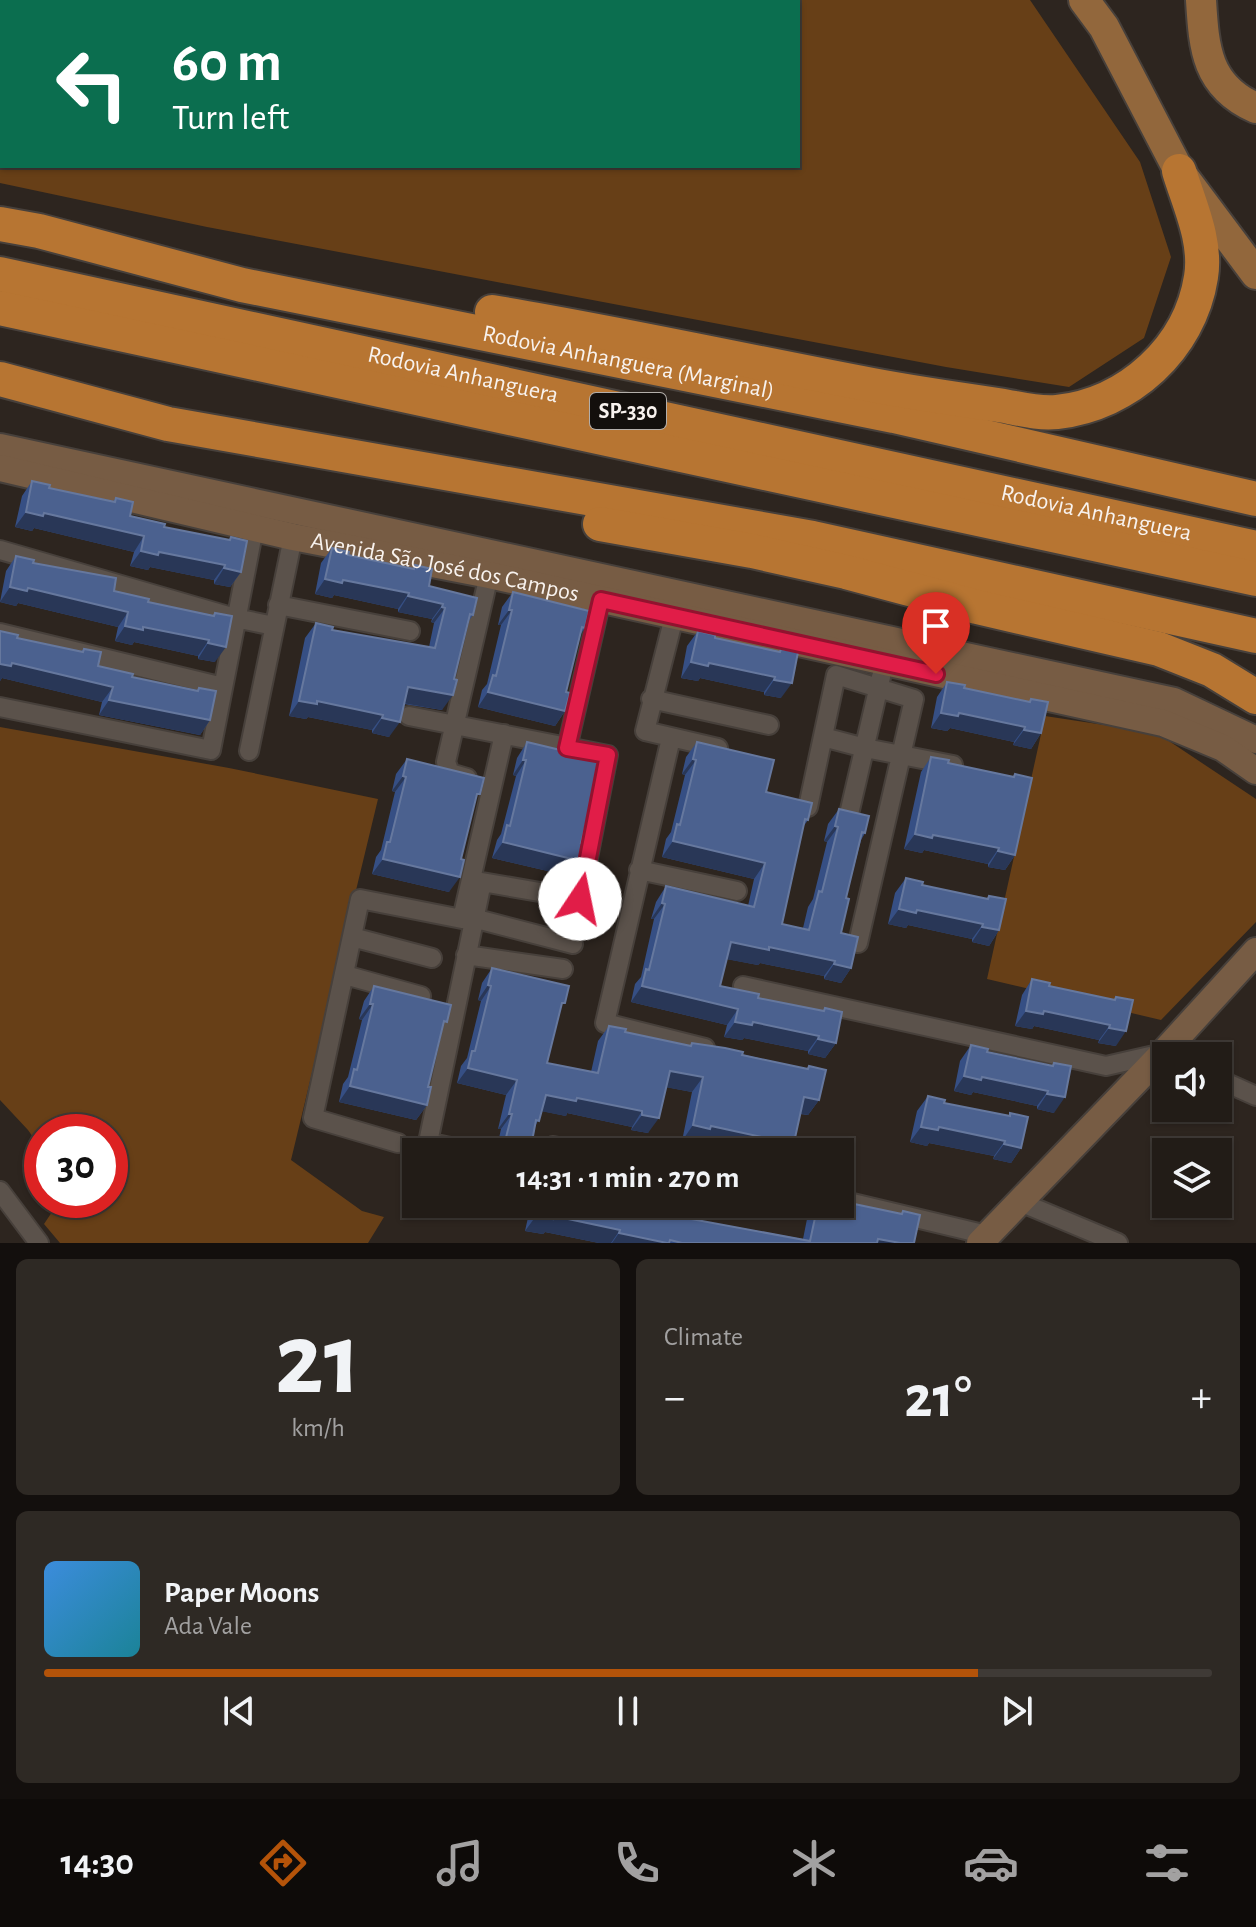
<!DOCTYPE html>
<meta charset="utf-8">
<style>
:root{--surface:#221c17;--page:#2e2924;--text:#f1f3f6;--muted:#a2a1a1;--line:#3f3a36;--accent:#b45309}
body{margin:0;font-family:"Alegreya Sans",sans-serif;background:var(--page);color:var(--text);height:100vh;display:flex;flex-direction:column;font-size:30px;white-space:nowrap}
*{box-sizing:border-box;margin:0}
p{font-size:26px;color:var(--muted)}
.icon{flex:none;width:44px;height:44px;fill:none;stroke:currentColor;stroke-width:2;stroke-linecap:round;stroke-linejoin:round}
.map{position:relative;height:1243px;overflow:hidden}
.panel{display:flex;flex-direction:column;gap:16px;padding:16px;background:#130f0d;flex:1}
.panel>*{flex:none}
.guide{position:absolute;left:0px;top:0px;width:800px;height:168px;box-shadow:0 2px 6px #0004,0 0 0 2px var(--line);background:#0b6e4f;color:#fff;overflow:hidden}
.fabs{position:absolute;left:1152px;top:1042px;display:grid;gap:16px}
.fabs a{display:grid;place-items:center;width:80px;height:80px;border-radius:0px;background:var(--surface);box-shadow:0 2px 6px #0004,0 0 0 2px var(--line);font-size:40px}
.speed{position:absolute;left:24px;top:1114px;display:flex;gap:16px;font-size:40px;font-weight:700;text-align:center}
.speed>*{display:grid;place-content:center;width:104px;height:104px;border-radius:50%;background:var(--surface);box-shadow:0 2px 6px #0004,0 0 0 2px var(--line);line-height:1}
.speed .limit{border:12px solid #d22;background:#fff;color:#111}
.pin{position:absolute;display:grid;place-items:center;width:68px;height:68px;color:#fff;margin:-82px -34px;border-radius:50% 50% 50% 0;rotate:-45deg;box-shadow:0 0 8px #0007}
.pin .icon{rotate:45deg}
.me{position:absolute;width:88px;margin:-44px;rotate:11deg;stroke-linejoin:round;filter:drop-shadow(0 0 6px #0008)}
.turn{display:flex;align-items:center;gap:28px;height:168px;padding:0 40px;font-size:36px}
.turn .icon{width:104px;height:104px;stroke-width:2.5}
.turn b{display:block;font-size:56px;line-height:68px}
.big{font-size:60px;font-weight:600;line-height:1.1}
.panel .card{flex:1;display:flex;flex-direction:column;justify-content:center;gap:12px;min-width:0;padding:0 28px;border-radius:12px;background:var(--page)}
.panel .dial{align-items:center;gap:0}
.dial b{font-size:104px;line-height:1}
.song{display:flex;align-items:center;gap:24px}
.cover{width:96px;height:96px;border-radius:12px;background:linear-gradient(135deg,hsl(210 70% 55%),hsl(190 70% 35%))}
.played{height:8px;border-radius:4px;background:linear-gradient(90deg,var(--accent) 80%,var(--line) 80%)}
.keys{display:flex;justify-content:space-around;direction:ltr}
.heat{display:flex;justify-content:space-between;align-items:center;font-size:44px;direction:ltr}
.panel .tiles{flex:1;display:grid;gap:16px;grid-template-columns:1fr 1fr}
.card:last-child{grid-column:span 2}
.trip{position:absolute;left:402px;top:1138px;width:452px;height:80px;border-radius:0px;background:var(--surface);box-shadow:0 2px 6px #0004,0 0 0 2px var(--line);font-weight:600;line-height:80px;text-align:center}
.tab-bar{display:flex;height:128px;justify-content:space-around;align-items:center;background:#0e0b09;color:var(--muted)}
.tab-bar .icon{width:56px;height:56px}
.tab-bar .current{color:var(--accent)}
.tab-bar b{font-size:36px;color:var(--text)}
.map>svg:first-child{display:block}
.green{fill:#673f17;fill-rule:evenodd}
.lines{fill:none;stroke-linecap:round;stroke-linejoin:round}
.street-casing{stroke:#47403b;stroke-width:22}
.secondary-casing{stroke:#47403b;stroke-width:30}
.primary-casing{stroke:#47403b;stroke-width:34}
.highway-casing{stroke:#47403b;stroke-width:38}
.street{stroke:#5b524b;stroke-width:18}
.secondary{stroke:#775c44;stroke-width:26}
.primary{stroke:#92673c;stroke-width:30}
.highway{stroke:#b77532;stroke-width:34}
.wall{fill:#364f84}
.shaded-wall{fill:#293757}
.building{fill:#4b618f;stroke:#66789e;stroke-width:2}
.route-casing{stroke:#92132f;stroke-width:20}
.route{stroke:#e11d48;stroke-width:14}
.labels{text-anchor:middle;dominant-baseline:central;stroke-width:6;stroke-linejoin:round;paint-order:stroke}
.shield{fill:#130f0c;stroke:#b3aeaa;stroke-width:2}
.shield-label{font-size:22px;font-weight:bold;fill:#f8f2ee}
.street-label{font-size:24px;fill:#f8f2ee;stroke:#130f0c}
</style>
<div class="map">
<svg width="1256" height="1243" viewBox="0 0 1256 1243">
<rect width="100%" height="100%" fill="#2d251f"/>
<!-- green -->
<path class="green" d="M0,0H1030L1140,162L1171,257L1144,338L1069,387L946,367L207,227L0,183ZM2,2H798V166H2Z
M1045,716L1157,733L1256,799V922L1161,1020L987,979Z
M0,727L229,768L378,799L291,1160L362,1211L384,1217L368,1243H60L44,1224L60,1200H110V1132H42V1150L28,1130L0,1100Z"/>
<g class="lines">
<!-- street casing -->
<g class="street-casing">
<path id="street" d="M0,550L235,618L274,626
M278,605L410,631
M674,617L645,731L718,748
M0,633L223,687
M651,699L769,725
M0,707L211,750L254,528
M409,716L608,755L580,899L482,882L426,1152
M823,737L865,748L953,765
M671,738L605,1023L705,1048
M567,748L601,600
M249,751L293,537
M467,778L450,773L446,762L489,575
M808,807L836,675L914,699L858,943
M849,814L881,677
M639,870L737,891
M473,918L573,944
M352,937L432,958
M466,955L563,969
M345,975L421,996
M743,986L1106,1066L1163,1053
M1218,1079L1256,1096
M427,1142L473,1152
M398,1143L313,1118L360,899L462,919L504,734
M553,1146L585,1152
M0,1191L39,1243
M840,1200L987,1235
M1020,1202L1118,1243"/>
</g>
<!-- secondary casing -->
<g class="secondary-casing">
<g id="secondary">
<path d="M0,447L1174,701L1256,740"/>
<path id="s1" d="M0,468L293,537L489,575L1163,723L1223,748L1256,771"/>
<path d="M980,1243L1163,1053L1256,951"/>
</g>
</g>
<!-- primary casing -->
<g class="primary-casing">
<path id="primary" d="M1084,0L1104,27L1179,171L1256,274
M1201,0C1204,48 1206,86 1256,108"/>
</g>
<!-- highway casing -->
<g class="highway-casing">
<g id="highway">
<path id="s2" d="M0,224L39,231L242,285L894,416L1256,499"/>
<path id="s3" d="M0,274L1256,548"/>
<path d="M0,308L1256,579"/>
<path d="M492,312C619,333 745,361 872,385C914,393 956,399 998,405C1018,408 1036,414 1057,412C1129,404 1190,348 1201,277C1207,241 1189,204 1179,171"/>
<path d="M0,379L168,424L813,538L1256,636"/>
<path d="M600,524L752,551L846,572L977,607L1159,649L1212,670L1256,697"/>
</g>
</g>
<!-- street -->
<use href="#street" class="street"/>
<!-- secondary -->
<use href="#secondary" class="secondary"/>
<!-- primary -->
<use href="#primary" class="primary"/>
<!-- highway -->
<use href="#highway" class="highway"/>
</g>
<!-- wall -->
<path class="wall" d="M32,481L49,488L113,501L116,498L130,516L164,527L229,540L231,537L241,572L230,587L214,584V580L150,567L148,570L130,566L134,552L34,528L32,531L15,527L22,496Z
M332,548L348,555L413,568L415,565L429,586L473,615L468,622L442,710L404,704L389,737L372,733V730L308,717L306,719L289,716L305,638L316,623L332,630L429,647L434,623L431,622L432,619L398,612V609L334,595L332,598L315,594L321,563Z
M16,556L114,591L148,602L213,615L215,613V662L198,659V656L134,642L132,645L115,641L118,627L18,603L16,606L0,602L6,571Z
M513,592L585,628L580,635L566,692L565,711L555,726L478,707L482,690L487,684L501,625H498L502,607Z
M0,631L17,638L81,651L84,649L98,666L132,677L197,690L199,688L210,720L200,735L99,715L102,702L2,678L0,681Z
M698,631L715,638L779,652L781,649V698L764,695V692L700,678L698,681L681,678L687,646Z
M947,682L964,688L1029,702L1031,699L1041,733L1031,749L1013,745L1014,742L950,728L947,731L931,728L937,697Z
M527,742L581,843L580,861L569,876L492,858L497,840L501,834L516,776L513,775L517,758Z
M697,742L808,820L803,827L782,924L803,928L808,907L813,899L827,842L824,841L828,824L839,809L865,833L861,840L846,898L841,933L851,968L841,983L824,979V976L760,963L758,965L727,959L720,986L758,998L823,1011L825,1008L836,1043L825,1058L808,1054V1051L744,1038L742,1040L724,1037L727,1025L631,1002L635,984L641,977L654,919H651L656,902L666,886L748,906L754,879L662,857L666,839L671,832L685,775L682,774L686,757Z
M931,757L948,763L1013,777L1015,774V855L1005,870L988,867V864L924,850L922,853L904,849L921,772Z
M407,759L475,801L449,892L372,874L376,857L381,850L395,792L392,791L396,774Z
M906,878L922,885L987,899L989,896L999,930L989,946L972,942V939L908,925L906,928L888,924L895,893Z
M492,968L560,1011L547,1063L591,1072L598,1041L609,1026L625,1032L690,1046L692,1043L807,1069L809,1066L819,1100L808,1115L800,1114L789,1152H753L701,1141L699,1144L682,1141L692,1092L666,1087L648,1133L631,1130L632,1127L567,1113L566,1116L542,1111L535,1127L530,1152H496L501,1129H498L506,1095L457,1083L461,1066L467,1058L481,1001L478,1000L482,983Z
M1032,979L1049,986L1114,1000L1116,997V1046L1098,1043L1099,1040L1034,1026L1032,1029L1015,1026L1022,995Z
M374,986L442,1029L428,1087L427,1105L416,1120L339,1102L343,1084L348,1077L362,1020L359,1019L364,1001Z
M971,1045L987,1052L1052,1066L1054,1063V1113L1037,1109V1106L973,1092L971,1095L954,1091L960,1061Z
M928,1096L944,1103L1008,1116L1010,1113L1021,1148L1011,1163L993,1159L994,1156L929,1143L927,1146L910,1142L917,1111Z
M531,1204H634L675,1216L803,1239L809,1209L813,1204H840L901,1214L903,1211L914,1243H599L545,1232L543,1234L525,1231Z"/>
<!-- shaded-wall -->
<path class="shaded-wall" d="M26,512L44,513L144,536L134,552L34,528L32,531L15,527Z
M141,551L159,552L225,565L214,580L150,567L148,570L130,566Z
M224,568L241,572L230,587L214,584Z
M325,579L343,580L409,593L398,609L334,595L332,598L315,594Z
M10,587L28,588L128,612L118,627L18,603L16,606L0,602Z
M408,596L443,604L432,619L398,612Z
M442,607L445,608L434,623L431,622Z
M509,610H512L501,625H498Z
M125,626L143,627L209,640L198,656L134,642L132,645L115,641Z
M208,643L226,647L215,662L198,659Z
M691,662L709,663L775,677L764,692L700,678L698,681L681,678Z
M12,663L113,687L102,702L2,678L0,681V664Z
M774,680L792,683L781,698L764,695Z
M408,687L453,695L442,710L397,702Z
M488,692L565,711L555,726L478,707Z
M109,700L210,720L200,735L99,715Z
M299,701H317L383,715L372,730L308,717L306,719L289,716Z
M941,713H959L1025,727L1014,742L950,728L947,731L931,728Z
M382,718L400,722L389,737L372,733Z
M1024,730L1041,733L1031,749L1013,745Z
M693,759L696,760L685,775L682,774Z
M523,760H526L516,776L513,775Z
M403,776L406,777L395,792L392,791Z
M835,826L838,827L827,842L824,841Z
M915,834L933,835L999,848L988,864L924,850L922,853L904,849Z
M673,841L765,863L754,879L662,857Z
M503,842L580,861L569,876L492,858Z
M998,851L1015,855L1005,870L988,867Z
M383,859L460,877L449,892L372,874Z
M662,903L665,904L654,919H651Z
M899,909L917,910L983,924L972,939L908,925L906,928L888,924Z
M982,927L999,930L989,946L972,942Z
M731,942L769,947L835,961L824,976L760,963L758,965L720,958Z
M834,964L851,968L841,983L824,979Z
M488,985L491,986L481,1001L478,1000Z
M642,986L738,1009L727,1025L631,1002Z
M370,1004H373L362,1020L359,1019Z
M1026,1011H1044L1110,1025L1099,1040L1034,1026L1032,1029L1015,1026Z
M735,1022H753L819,1036L808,1051L744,1038L742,1040L724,1037Z
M1109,1028L1126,1031L1116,1046L1098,1043Z
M818,1039L836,1043L825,1058L808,1054Z
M468,1068L517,1080L506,1095L457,1083Z
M670,1071L703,1077L692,1092L659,1086Z
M964,1076L982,1077L1048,1091L1037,1106L973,1092L971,1095L954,1091Z
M350,1086L427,1105L416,1120L339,1102Z
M1047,1094L1065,1097L1054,1113L1037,1109Z
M546,1095L577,1098L642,1111L632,1127L567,1113L566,1116L535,1110Z
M804,1097L819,1100L808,1115L793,1112Z
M509,1114H512L501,1129H498Z
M642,1115L659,1118L648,1133L631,1130Z
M693,1125L711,1126L776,1140L768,1152H753L701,1141L699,1144L682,1141Z
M921,1127H939L1005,1141L994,1156L929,1143L927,1146L910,1142Z
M776,1143L793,1147L789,1152H769Z
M1004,1144L1021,1148L1011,1163L993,1159Z
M536,1216H554L620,1230L611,1243H599L545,1232L543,1234L525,1231Z
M619,1233L667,1243H612Z
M878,1239L900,1243H875Z"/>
<!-- building -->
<path class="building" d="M32,481L50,485L49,488L115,502L116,498L133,502L130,516L165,524L164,527L230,540L231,537L247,541L241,572L224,568L225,565L159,552L158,555L141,551L144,536L44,513L43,516L26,512Z
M332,548L349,552L348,555L414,569L415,565L432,569L429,586L477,598L473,615L470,614L454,679L457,680L453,695L408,687L400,722L382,718L383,715L317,701V704L299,701L316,623L333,627L332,630L435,648L445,608L442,607L443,604L408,596L409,593L343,580L342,583L325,579Z
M16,556L34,560L33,563L116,578L114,591L149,599L148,602L214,616L215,613L232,616L226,647L208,643L209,640L143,627V630L125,626L128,612L28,588L27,591L10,587Z
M513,592L589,611L585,628L582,627L566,692L570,693L565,711L488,692L493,675L496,676L512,610H509Z
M0,631L18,635L17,638L83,652L84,649L101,652L98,666L133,674L132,677L198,691L199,688L216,691L210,720L109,700L113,687L12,663L11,666L0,664Z
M698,631L715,635V638L780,652L781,649L798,652L792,683L774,680L775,677L709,663L708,666L691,662Z
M947,682L965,685L964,688L1030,702L1031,699L1048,702L1041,733L1024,730L1025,727L959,713L958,716L941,713Z
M527,742L602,760L581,843H584L580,861L503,842L507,825L510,826L526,760H523Z
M697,742L774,760L766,792L812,803L808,820L805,819L782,924L809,930L819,891L822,892L838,827L835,826L839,809L869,816L865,833L862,832L846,898L849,899L841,933L858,937L851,968L834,964L835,961L769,947V950L731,942L720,986L759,994L758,998L824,1011L825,1008L842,1012L836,1043L818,1039L819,1036L753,1022L752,1025L735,1022L738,1009L642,986L646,969L649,970L665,904L662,903L666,886L754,907L765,863L673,841L677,824L680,825L696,760L693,759Z
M931,757L949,760L948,763L1014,777L1015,774L1032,778L1015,855L998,851L999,848L933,835L932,838L915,834Z
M407,759L484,778L480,794H477L461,859L464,860L460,877L383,859L387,842H390L406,777L403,776Z
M906,878L923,882L922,885L988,899L989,896L1006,899L999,930L982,927L983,924L917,910L916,913L899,909Z
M492,968L569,986L565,1003H562L547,1063L598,1073L609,1026L626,1029L625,1032L691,1046L692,1043L725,1048L743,1052L742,1055L808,1069L809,1066L826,1070L819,1100L804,1097L793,1147L776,1143V1140L711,1126L710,1129L693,1125L703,1077L670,1071L659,1118L642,1115V1111L577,1098L576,1101L546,1095L539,1121L536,1120L530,1152H499L500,1148L503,1149L512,1114H509L517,1080L468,1068L472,1051H475L491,986L488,985Z
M1032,979L1050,983L1049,986L1115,1000L1116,997L1133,1000L1126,1031L1109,1028L1110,1025L1044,1011L1043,1014L1026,1011Z
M374,986L451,1005L447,1022L444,1021L428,1087H431L427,1105L350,1086L354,1069L357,1070L373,1004H370Z
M971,1045L988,1049L987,1052L1053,1066L1054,1063L1071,1066L1065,1097L1047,1094L1048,1091L982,1077L981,1080L964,1076Z
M928,1096L945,1100L944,1103L1010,1116V1113L1028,1117L1021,1148L1004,1144L1005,1141L939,1127L938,1130L921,1127Z
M840,1201L902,1214L903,1211L920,1215L914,1243H900L878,1239L877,1243H682L670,1240L669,1243H667L619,1233L620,1230L554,1216L553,1219L536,1216L538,1204H619L625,1205V1204H634L676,1213L675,1216L810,1241L818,1204H840Z"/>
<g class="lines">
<!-- route casing -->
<g class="route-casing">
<path id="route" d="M580,899L608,755L567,748L601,600L936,674"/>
</g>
<!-- route -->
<use href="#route" class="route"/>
</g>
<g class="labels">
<!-- shield labels -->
<rect class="shield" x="590" y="393" width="76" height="36" rx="6"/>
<g class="shield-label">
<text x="628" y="411">SP-330</text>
</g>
<!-- street labels -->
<g class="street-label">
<text stroke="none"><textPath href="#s2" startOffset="644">Rodovia Anhanguera (Marginal)</textPath></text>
<text stroke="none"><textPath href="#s3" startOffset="474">Rodovia Anhanguera</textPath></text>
<text stroke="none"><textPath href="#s3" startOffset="1122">Rodovia Anhanguera</textPath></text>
<text stroke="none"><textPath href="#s1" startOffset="456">Avenida São José dos Campos</textPath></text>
</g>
</g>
</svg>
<div class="fabs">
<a><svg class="icon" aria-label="sound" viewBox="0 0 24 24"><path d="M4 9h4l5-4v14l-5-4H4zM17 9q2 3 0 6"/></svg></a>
<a><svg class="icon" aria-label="layers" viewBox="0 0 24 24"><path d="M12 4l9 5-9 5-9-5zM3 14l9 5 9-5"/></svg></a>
</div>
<div class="speed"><div class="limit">30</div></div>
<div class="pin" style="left:936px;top:674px;background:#d93025"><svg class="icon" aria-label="arrive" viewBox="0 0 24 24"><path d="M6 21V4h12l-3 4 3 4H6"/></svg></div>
<svg class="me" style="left:580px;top:899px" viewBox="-20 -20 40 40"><circle r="19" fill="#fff"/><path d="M0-13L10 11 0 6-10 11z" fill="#e11d48"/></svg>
<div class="trip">14:31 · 1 min · 270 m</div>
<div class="guide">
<div class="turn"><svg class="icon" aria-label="left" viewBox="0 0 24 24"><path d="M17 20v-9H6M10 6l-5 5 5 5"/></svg><div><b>60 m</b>Turn left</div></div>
</div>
</div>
<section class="panel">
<div class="tiles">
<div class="card dial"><b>21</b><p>km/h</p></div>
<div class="card"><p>Climate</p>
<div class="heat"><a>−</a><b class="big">21°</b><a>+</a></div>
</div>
<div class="card">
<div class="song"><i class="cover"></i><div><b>Paper Moons</b><p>Ada Vale</p></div></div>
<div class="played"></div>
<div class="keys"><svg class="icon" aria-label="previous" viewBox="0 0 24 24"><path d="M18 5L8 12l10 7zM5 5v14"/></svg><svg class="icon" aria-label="pause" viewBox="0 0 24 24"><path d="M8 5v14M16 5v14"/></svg><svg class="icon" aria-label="next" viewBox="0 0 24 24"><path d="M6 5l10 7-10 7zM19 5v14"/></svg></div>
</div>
</div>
</section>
<nav class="tab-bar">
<b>14:30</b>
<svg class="icon current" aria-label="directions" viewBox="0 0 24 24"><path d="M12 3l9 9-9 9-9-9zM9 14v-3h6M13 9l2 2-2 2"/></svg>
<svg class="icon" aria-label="music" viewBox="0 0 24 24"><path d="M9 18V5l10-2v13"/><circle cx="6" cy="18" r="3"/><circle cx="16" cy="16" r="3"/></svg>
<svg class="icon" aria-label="phone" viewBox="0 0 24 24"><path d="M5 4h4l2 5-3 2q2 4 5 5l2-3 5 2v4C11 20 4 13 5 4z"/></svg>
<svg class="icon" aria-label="climate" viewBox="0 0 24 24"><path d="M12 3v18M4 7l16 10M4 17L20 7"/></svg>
<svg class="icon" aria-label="car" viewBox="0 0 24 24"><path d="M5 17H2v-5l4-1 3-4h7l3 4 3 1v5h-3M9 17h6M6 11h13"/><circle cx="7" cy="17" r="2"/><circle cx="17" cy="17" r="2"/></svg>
<svg class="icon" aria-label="filters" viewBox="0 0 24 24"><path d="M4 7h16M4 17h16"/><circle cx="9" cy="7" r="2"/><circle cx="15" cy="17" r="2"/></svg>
</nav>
